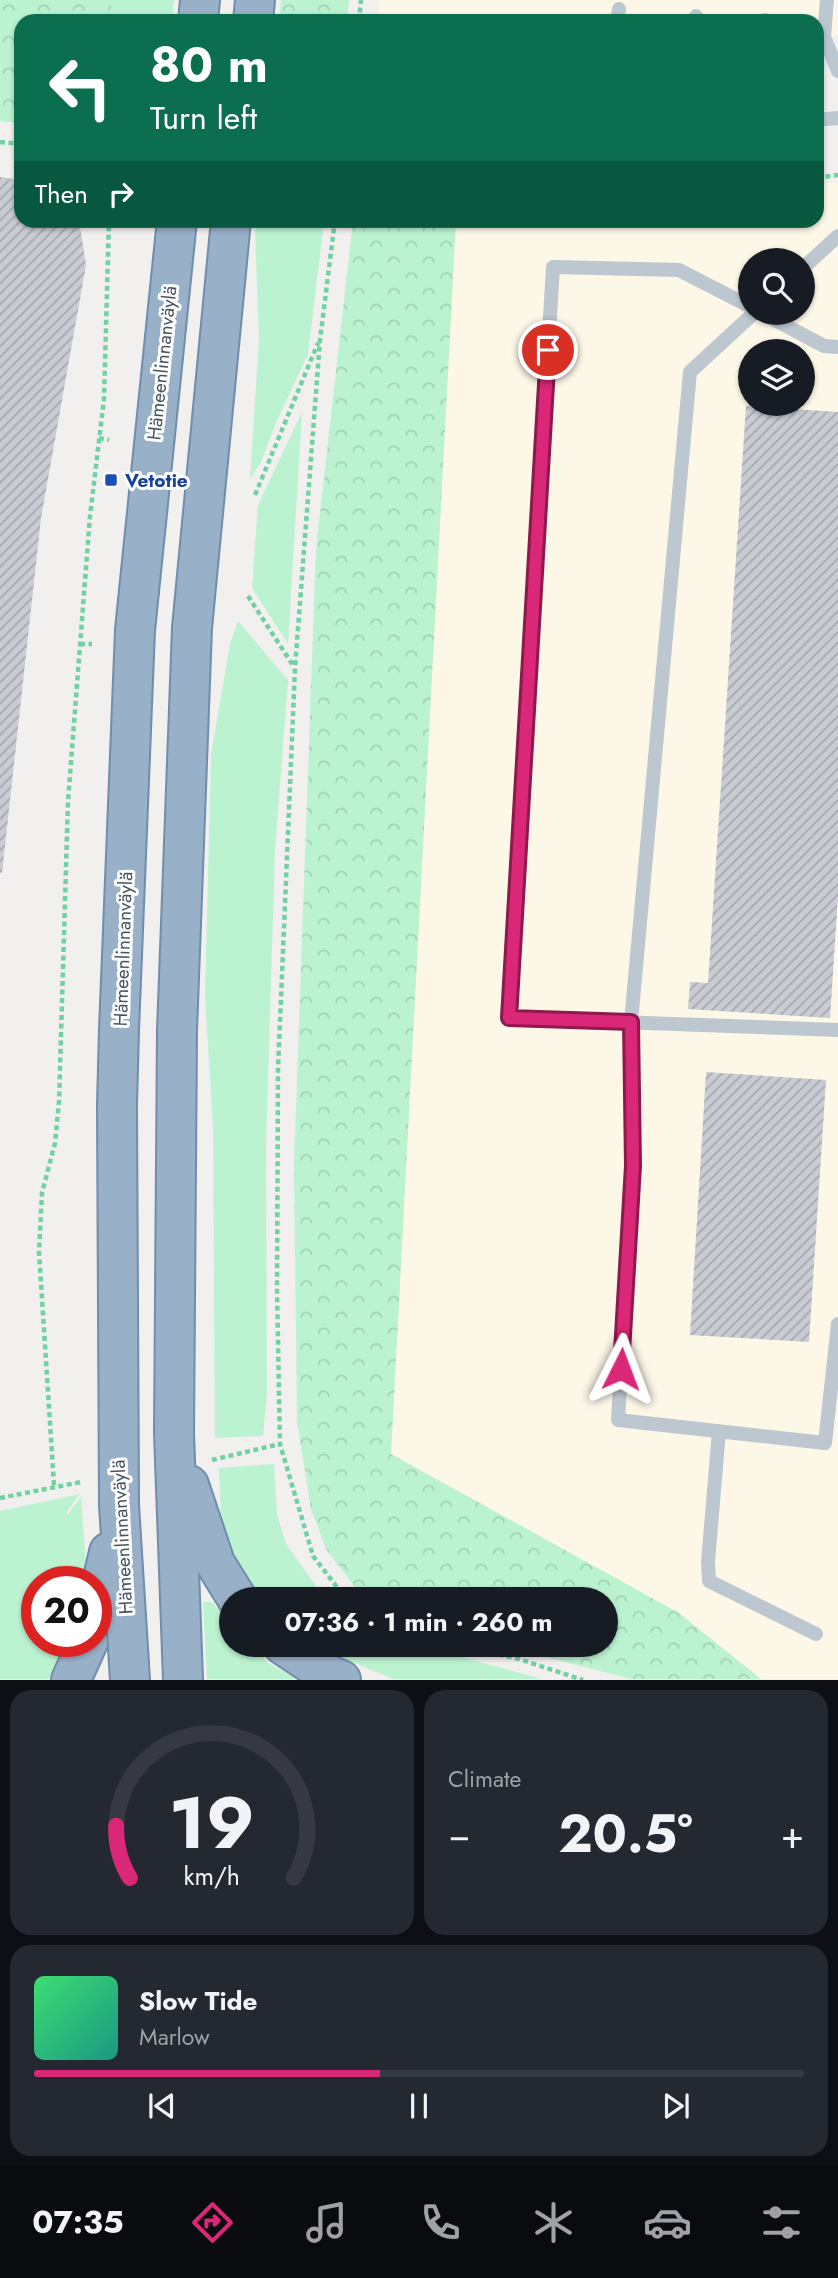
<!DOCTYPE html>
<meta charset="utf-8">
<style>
:root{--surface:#171b24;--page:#242831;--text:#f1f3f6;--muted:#9ea1a6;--line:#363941;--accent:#db2777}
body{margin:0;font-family:Jost,sans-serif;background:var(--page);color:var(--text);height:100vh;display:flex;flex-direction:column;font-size:26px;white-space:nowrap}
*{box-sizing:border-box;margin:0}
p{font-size:23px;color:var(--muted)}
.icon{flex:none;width:38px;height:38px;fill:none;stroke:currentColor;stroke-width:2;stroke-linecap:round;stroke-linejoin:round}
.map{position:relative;height:1680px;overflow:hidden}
.panel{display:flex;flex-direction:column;gap:10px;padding:10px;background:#0d0f14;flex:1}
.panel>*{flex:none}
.top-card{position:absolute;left:14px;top:14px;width:810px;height:214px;border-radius:21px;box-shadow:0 2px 5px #0004;background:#0b6e4f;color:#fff;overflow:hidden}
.buttons{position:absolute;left:738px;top:248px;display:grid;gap:14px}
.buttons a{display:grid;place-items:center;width:77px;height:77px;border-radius:50%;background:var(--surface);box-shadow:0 2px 5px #0004;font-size:35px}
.speed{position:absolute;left:21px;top:1566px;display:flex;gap:14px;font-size:35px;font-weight:700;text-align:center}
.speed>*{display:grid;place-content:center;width:91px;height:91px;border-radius:50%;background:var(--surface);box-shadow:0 2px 5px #0004;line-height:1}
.speed .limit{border:10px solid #d22;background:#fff;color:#111}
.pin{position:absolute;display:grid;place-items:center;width:60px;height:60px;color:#fff;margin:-30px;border:4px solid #fff;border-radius:50%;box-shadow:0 2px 7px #0007}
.me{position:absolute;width:77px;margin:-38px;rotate:3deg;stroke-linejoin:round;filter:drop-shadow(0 0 5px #0008)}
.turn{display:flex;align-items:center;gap:24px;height:147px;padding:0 21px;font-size:32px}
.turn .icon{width:91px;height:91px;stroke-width:2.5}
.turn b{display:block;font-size:49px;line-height:60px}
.then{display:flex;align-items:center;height:66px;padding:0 21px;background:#0003;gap:14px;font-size:26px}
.big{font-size:52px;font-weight:700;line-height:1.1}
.panel .tile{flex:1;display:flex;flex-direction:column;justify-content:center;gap:10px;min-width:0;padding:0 24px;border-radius:21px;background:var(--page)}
.panel .dial{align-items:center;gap:0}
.dial svg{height:182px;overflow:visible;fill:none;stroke:var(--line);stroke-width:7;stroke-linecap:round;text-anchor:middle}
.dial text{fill:var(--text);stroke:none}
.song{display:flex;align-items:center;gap:21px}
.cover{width:84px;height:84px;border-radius:10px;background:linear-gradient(135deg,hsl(140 70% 55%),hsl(170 70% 35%))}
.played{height:7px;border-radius:4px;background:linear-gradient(90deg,var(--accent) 45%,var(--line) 45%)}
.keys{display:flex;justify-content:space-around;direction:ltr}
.heat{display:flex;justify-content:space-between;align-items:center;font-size:38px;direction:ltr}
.panel .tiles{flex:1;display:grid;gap:10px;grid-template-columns:1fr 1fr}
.tile:last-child{grid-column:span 2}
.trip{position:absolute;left:219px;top:1587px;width:399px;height:70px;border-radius:35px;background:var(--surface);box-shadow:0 2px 5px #0004;font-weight:700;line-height:70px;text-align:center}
.dock{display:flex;height:112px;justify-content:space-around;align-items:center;background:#090b0e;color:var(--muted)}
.dock .icon{width:49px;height:49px}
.dock .current{color:var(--accent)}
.dock b{font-size:32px;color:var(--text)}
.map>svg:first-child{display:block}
.commercial{fill:#fdf7e8;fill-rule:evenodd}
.green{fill:#bbf2d0}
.forest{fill:url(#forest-crowns)}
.building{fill:url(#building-hatch)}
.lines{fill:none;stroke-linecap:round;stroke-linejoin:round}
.trunk-casing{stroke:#6f8dad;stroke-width:42}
.path{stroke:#71d2a1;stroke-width:4.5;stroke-dasharray:5 3.5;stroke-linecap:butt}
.service{stroke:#bcc7cf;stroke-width:14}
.trunk{stroke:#98b0c8;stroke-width:38}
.route-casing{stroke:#8e194d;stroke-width:18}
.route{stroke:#db2777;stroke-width:12}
.transit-dot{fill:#1a4fb4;stroke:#fff;stroke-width:2.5}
.labels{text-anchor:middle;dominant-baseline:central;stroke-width:6;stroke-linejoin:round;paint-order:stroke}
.street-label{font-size:19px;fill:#46535e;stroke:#fff}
.transit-label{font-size:19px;font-weight:bold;fill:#164399;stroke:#fff;text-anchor:start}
</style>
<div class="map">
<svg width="838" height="1680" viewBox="0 0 838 1680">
<defs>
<pattern id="forest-crowns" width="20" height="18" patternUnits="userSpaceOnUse" patternTransform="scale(1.75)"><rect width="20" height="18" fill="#bbf2d0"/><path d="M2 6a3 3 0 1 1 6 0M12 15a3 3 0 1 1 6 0" fill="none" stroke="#a2d1b5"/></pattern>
<pattern id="building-hatch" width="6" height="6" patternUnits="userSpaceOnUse" patternTransform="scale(1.75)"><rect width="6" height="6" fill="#c9ccd2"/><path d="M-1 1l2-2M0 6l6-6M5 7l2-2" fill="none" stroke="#a5a8ae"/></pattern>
</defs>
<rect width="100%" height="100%" fill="#f2efef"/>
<!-- commercial -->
<path class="commercial" d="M379,0H838V35L817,38V21H377Z
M838,182V1679H761L679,1613L391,1454L455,228L514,220H817V184ZM751,261H803V313H751ZM751,352H803V404H751Z"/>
<!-- green -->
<path class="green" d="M112,0H174L172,21H110Z
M257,221H324L308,354L275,425L261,462L250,479L259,339L255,232Z
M302,412L288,644L252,588L258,505Z
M238,621L288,680L275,851L266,1148L267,1392L263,1436L215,1438L213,1127L205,995L211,755L230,644Z
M274,1464L277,1515L286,1544L321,1593L328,1599H261L236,1559L221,1519L219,1468Z
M80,1494L66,1513L68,1514L81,1497L86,1566L83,1582H37V1642H70L54,1679H0V1511Z
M203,1602H212L231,1623V1645H252L268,1663L297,1679H207Z
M321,1645H418L542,1679H393L345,1659Z"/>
<!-- forest -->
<path class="forest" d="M0,0H112L110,21H21V123L0,121Z
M281,0H349L347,21H279Z
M353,221H456L391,1454L679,1613L761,1679H631L499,1645H606V1600L372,1599L358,1591L326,1549L311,1509L297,1421L294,1165L316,549Z"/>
<!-- building -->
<path class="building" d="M0,177L21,180V220H79L86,265L41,518L2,873H0Z
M746,406L838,412V896L830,1018L688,1009L690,982L708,983Z
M706,1072L826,1080L809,1342L690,1335Z"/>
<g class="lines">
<!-- trunk casing -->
<g class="trunk-casing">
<path id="trunk" d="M198,21L200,0
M253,21L255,0
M189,1485L215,1563L238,1600
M96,1609L109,1552
M283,1645L325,1673L341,1680
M71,1680L88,1642
M130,1680L119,1505L117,1105L119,1030L135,630L177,220
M183,1680L174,1433L177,1031L192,628L231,220"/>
</g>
<!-- path -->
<path class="path" d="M359,21L361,0
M0,142L21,144
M817,178L838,175
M335,220L320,340L295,668L278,1069L277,1290L280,1444L313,1556L347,1600
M99,438L109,440
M255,495L318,343
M248,596L294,667
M80,644H92
M212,1460L280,1444
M54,1485L39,1252L42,1193L55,1143L59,1102L68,801L90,516L104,399L109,220
M0,1498L81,1482
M457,1645L519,1659L583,1680"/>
<!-- service -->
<path class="service" d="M827,0L824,37L838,71
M617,21L619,9
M695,21L696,16
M765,21V20
M817,120L838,118
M803,268L838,236
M751,307L679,270L553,267L508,1018L838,1030
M754,313L690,372L631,1022L633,1166L618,1420L825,1443L838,1324
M762,313L824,346L838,347
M719,1431L708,1562L709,1581L816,1634"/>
<!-- trunk -->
<use href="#trunk" class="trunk"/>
</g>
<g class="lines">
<!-- route casing -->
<g class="route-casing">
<path id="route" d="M548,350L509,1018L631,1022L633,1166L621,1369"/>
</g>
<!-- route -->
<use href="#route" class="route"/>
</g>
<!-- markers -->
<rect class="transit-dot" x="104" y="473" width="14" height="14" rx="3.5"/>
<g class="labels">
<!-- street labels -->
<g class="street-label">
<text transform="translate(162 363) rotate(-84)">Hämeenlinnanväylä</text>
<text transform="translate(123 949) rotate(-88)">Hämeenlinnanväylä</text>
<text transform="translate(122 1537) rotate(-93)">Hämeenlinnanväylä</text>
</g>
<!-- transit labels -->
<g class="transit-label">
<text x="125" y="480">Vetotie</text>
</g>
</g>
</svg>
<div class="buttons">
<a><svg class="icon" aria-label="search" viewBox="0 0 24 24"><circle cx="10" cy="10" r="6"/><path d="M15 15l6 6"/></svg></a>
<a><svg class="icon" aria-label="layers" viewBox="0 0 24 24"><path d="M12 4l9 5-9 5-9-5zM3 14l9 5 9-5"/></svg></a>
</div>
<div class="speed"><div class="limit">20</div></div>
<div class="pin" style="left:548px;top:350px;background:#d93025"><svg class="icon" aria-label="arrive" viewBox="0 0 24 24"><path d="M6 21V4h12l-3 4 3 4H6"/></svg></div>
<svg class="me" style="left:621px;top:1369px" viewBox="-20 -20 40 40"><path d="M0-17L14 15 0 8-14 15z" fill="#db2777" stroke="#fff" stroke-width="4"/></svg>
<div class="trip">07:36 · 1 min · 260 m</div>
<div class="top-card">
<div class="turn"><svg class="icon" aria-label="left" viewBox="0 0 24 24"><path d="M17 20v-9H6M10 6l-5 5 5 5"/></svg><div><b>80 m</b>Turn left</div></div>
<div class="then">Then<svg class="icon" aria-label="right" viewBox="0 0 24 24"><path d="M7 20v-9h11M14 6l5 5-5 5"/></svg></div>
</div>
</div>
<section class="panel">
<div class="tiles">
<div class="tile dial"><svg viewBox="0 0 100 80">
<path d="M14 69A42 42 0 1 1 86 69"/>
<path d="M14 69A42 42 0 0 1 8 46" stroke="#db2777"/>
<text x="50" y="56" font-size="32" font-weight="700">19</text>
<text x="50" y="72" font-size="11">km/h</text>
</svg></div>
<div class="tile"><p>Climate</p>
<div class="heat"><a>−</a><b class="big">20.5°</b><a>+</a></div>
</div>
<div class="tile">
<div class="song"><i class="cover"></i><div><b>Slow Tide</b><p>Marlow</p></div></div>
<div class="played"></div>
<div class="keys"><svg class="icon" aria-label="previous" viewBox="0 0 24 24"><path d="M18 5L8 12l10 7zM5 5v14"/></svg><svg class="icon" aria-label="pause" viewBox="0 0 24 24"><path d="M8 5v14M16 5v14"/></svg><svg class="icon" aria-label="next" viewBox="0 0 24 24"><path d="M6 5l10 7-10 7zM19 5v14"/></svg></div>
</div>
</div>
</section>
<nav class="dock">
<b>07:35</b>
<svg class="icon current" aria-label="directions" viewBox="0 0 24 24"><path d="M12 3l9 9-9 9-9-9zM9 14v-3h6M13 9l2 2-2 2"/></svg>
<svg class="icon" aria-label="music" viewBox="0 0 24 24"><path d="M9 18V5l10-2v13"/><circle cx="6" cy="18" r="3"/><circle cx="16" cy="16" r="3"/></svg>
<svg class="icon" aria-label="phone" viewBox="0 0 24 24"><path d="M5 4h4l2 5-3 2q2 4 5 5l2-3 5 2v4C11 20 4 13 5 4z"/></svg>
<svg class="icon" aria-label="climate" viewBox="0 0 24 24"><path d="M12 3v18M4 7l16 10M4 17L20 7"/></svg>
<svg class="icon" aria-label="car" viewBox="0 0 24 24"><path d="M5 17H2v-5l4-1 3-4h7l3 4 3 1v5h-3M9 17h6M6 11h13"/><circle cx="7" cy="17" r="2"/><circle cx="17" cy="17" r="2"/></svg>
<svg class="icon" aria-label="filters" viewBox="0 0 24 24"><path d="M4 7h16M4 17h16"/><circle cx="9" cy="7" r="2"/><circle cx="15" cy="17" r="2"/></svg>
</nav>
